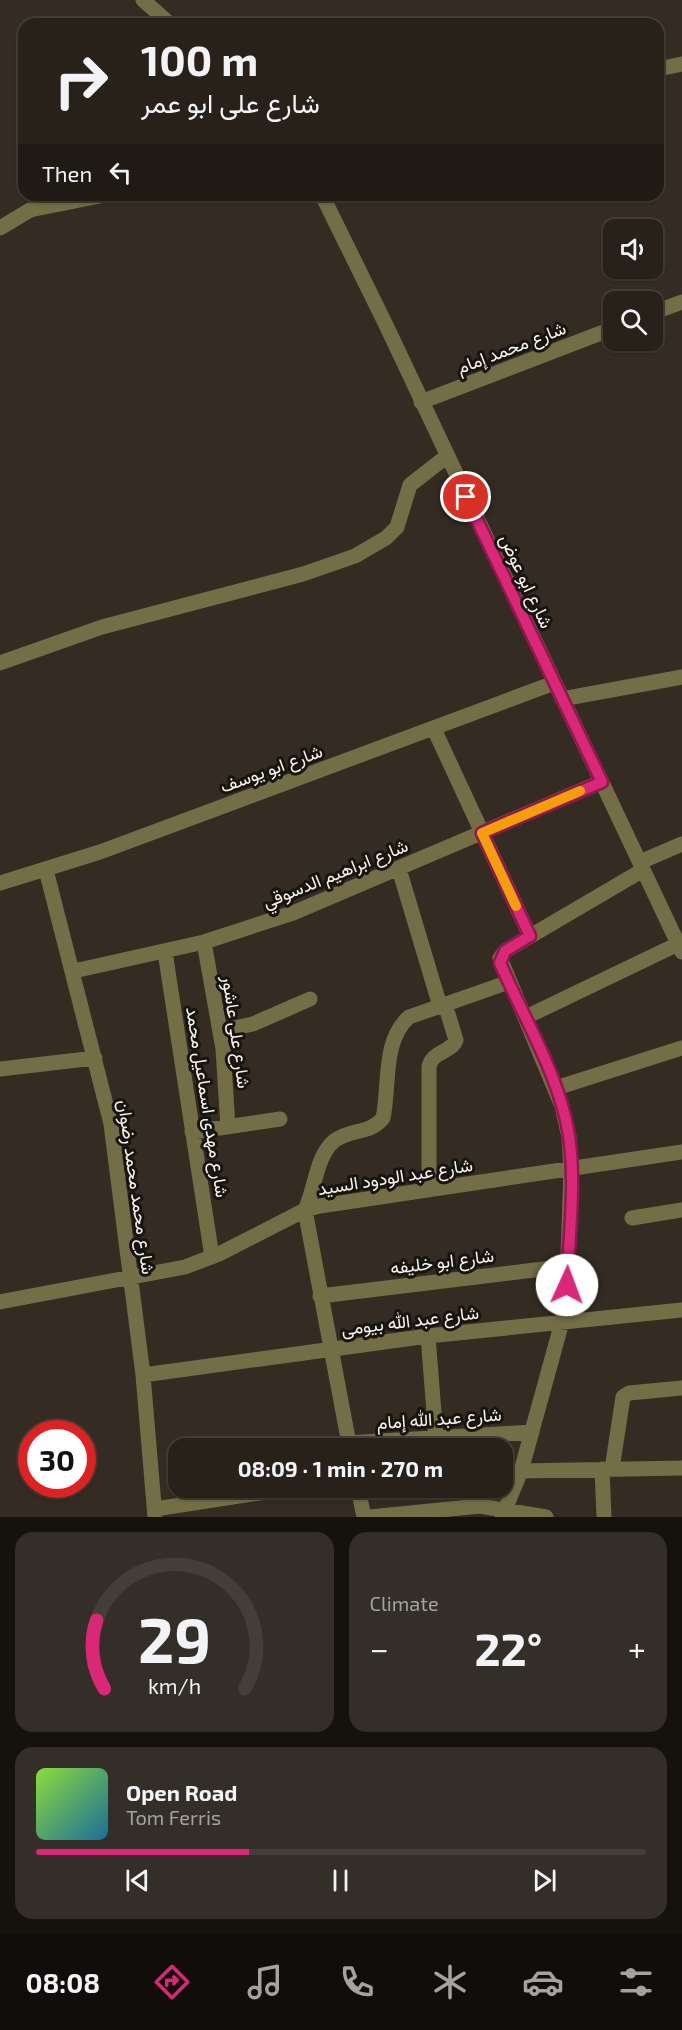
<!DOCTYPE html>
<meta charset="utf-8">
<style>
:root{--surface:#27211a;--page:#332e27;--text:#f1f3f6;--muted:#a4a3a2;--line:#433e39;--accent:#db2777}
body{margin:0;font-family:"Exo 2",Vazirmatn,sans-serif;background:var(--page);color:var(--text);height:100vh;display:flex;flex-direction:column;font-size:22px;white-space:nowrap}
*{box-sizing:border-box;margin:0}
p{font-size:20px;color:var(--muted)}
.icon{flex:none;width:33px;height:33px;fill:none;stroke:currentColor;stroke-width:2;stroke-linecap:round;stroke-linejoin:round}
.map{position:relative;height:1517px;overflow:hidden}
.sheet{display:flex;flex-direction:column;gap:15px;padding:15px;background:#15120e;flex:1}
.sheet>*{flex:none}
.hud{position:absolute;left:18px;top:18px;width:646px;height:183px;border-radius:18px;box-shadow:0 2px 4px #0004,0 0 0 2px var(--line);background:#27211a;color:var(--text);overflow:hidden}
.controls{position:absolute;left:603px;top:219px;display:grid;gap:12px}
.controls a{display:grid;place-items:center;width:60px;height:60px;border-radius:12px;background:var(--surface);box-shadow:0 2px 4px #0004,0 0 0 2px var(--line);font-size:30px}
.speed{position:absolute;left:18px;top:1420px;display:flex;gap:12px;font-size:30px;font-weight:700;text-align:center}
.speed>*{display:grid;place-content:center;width:78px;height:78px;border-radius:50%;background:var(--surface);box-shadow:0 2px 4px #0004,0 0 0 2px var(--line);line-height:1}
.speed .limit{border:9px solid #d22;background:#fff;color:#111}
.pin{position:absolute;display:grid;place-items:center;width:51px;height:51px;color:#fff;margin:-26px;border:3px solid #fff;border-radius:50%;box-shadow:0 2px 6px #0007}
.me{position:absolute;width:66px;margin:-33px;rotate:2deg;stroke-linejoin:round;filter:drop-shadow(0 0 4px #0008)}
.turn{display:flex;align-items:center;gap:21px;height:126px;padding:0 24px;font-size:27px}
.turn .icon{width:78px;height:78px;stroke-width:2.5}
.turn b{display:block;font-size:42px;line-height:51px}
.then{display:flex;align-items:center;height:57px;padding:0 24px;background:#0003;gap:12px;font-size:22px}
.big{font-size:45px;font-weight:700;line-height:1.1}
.sheet .tile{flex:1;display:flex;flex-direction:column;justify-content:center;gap:9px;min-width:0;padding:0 21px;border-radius:18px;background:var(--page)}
.sheet .dial{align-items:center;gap:0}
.dial svg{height:156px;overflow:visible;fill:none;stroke:var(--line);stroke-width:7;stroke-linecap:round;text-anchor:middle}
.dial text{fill:var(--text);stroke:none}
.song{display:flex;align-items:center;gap:18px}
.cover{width:72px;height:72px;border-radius:9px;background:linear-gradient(135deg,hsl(90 70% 55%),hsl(200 70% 35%))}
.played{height:6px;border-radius:3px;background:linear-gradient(90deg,var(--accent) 35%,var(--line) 35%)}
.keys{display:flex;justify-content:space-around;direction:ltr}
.heat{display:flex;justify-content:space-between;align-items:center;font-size:33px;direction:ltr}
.sheet .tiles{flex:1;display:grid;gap:15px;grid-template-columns:1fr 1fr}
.tile:last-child{grid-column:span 2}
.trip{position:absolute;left:168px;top:1438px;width:345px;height:60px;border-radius:18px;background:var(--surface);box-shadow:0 2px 4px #0004,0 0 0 2px var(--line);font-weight:700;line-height:60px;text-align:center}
.tab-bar{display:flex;height:96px;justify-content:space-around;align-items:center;background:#100d0a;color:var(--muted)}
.tab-bar .icon{width:42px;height:42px}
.tab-bar .active{color:var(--accent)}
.tab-bar b{font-size:27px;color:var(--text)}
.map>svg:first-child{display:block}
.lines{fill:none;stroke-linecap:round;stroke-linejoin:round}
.minor{stroke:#736e46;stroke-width:15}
.route-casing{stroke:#8e194d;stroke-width:15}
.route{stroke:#db2777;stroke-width:10}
.slow{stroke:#f59e0b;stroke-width:10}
.labels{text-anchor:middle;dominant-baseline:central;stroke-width:6;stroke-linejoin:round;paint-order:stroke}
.street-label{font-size:18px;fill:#f9f4ee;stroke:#181511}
</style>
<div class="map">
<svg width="682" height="1517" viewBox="0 0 682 1517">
<rect width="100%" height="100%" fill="#342c23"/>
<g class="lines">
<!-- minor -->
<path class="minor" d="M143,0L170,24
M658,69L682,64
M322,195L386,325L682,952
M0,228L30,210L105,195
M652,313L682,302
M421,402L614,328
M0,663L102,627L303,574L355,556L386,538L397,527L410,485L447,456
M562,699L682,677
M434,729L530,936
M640,862L682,844
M399,869L440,1006
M46,870L111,1124L143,1375L155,1517
M0,883L100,852L554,683
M204,942L223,1049L228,1127
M165,952L212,1257
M74,971L204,942L293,913L601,782
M526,1017L678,944
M220,1031L253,1024L310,999
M0,1069L95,1058
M556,1088L682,1048
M192,1132L280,1119
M429,1190V1067C432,1051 451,1053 456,1040L445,1004
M632,1218L682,1210
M320,1296L568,1266
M0,1302L185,1267L219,1254L305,1210L320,1206L682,1152
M428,1336L436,1438
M143,1375L428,1336L682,1310
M348,1443L532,1432
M350,1449L305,1210C315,1190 316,1156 334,1141C349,1129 371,1134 383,1118C390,1085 382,1041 409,1017L509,982
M602,1469L604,1517
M612,1469L623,1397L629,1393L682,1388
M521,1471L682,1468
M358,1488L364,1517
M155,1509L292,1488
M370,1517L480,1506L546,1517
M502,1517L521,1471L562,1322L567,1285L571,1170L569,1137L562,1106L500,958L505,951L643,870"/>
</g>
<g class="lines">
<!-- route casing -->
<g class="route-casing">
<path id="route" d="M466,497L602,782L482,833L530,936L505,951L500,963C522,1014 553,1065 566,1120C578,1172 569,1232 567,1285"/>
</g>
<!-- route -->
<use href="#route" class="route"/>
<!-- slow -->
<path class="slow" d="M516,906L482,833L580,791"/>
</g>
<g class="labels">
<!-- street labels -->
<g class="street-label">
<text transform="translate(511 347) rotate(-21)">شارع محمد إمام</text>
<text transform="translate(527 581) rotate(65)">شارع ابو عوض</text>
<text transform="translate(271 768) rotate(-20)">شارع ابو يوسف</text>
<text transform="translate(335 873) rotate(-22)">شارع ابراهيم الدسوقي</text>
<text transform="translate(237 1032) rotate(82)">شارع على عاشور</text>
<text transform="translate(208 1102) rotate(81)">شارع مهدى اسماعيل محمد</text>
<text transform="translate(395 1176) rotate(-9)">شارع عبد الودود السيد</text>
<text transform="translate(137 1187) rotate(82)">شارع محمد محمد رضوان</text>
<text transform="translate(442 1261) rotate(-7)">شارع ابو خليفه</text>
<text transform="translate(410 1320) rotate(-7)">شارع عبد الله بيومى</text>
<text transform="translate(439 1418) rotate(-4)">شارع عبد الله إمام</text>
</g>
</g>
</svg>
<div class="controls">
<a><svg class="icon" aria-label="sound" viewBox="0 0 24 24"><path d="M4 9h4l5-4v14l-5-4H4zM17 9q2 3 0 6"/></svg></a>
<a><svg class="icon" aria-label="search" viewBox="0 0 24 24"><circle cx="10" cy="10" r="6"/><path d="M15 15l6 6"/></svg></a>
</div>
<div class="speed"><div class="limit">30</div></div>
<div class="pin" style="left:466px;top:497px;background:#d93025"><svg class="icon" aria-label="arrive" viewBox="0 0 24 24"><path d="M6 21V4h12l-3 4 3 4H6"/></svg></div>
<svg class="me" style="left:567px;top:1285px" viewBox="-20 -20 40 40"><circle r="19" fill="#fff"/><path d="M0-13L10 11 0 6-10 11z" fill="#db2777"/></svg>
<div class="trip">08:09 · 1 min · 270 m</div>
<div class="hud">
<div class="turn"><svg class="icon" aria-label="right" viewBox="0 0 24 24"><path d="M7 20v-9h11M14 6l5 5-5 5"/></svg><div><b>100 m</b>شارع على ابو عمر</div></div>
<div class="then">Then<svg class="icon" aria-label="left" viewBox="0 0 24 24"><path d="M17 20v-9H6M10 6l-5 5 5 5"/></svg></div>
</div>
</div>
<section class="sheet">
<div class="tiles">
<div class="tile dial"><svg viewBox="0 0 100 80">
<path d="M14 69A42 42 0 1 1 86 69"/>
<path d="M14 69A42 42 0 0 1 10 34" stroke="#db2777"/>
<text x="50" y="56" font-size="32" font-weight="700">29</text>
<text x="50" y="72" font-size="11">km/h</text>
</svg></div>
<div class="tile"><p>Climate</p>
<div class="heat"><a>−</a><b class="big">22°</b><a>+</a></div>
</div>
<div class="tile">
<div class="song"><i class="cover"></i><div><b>Open Road</b><p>Tom Ferris</p></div></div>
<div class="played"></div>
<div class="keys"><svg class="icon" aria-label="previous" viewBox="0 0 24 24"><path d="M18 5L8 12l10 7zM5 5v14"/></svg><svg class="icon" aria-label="pause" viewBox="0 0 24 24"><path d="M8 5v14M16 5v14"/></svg><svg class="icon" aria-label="next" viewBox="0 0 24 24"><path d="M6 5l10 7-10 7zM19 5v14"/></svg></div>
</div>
</div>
</section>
<nav class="tab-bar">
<b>08:08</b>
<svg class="icon active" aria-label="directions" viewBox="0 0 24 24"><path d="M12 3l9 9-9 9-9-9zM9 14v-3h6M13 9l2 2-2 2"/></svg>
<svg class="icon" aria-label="music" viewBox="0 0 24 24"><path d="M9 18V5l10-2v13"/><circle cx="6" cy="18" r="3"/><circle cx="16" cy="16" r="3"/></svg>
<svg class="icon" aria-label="phone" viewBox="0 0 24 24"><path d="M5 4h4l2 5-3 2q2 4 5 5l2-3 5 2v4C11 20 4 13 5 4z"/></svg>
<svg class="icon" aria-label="climate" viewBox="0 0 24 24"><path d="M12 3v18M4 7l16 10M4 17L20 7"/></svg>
<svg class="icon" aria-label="car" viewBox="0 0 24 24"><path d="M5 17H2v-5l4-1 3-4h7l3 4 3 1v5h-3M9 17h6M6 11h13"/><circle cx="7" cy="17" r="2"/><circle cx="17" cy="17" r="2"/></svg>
<svg class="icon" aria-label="filters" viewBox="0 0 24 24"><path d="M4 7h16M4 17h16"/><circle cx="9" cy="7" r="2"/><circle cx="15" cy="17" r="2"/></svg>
</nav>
